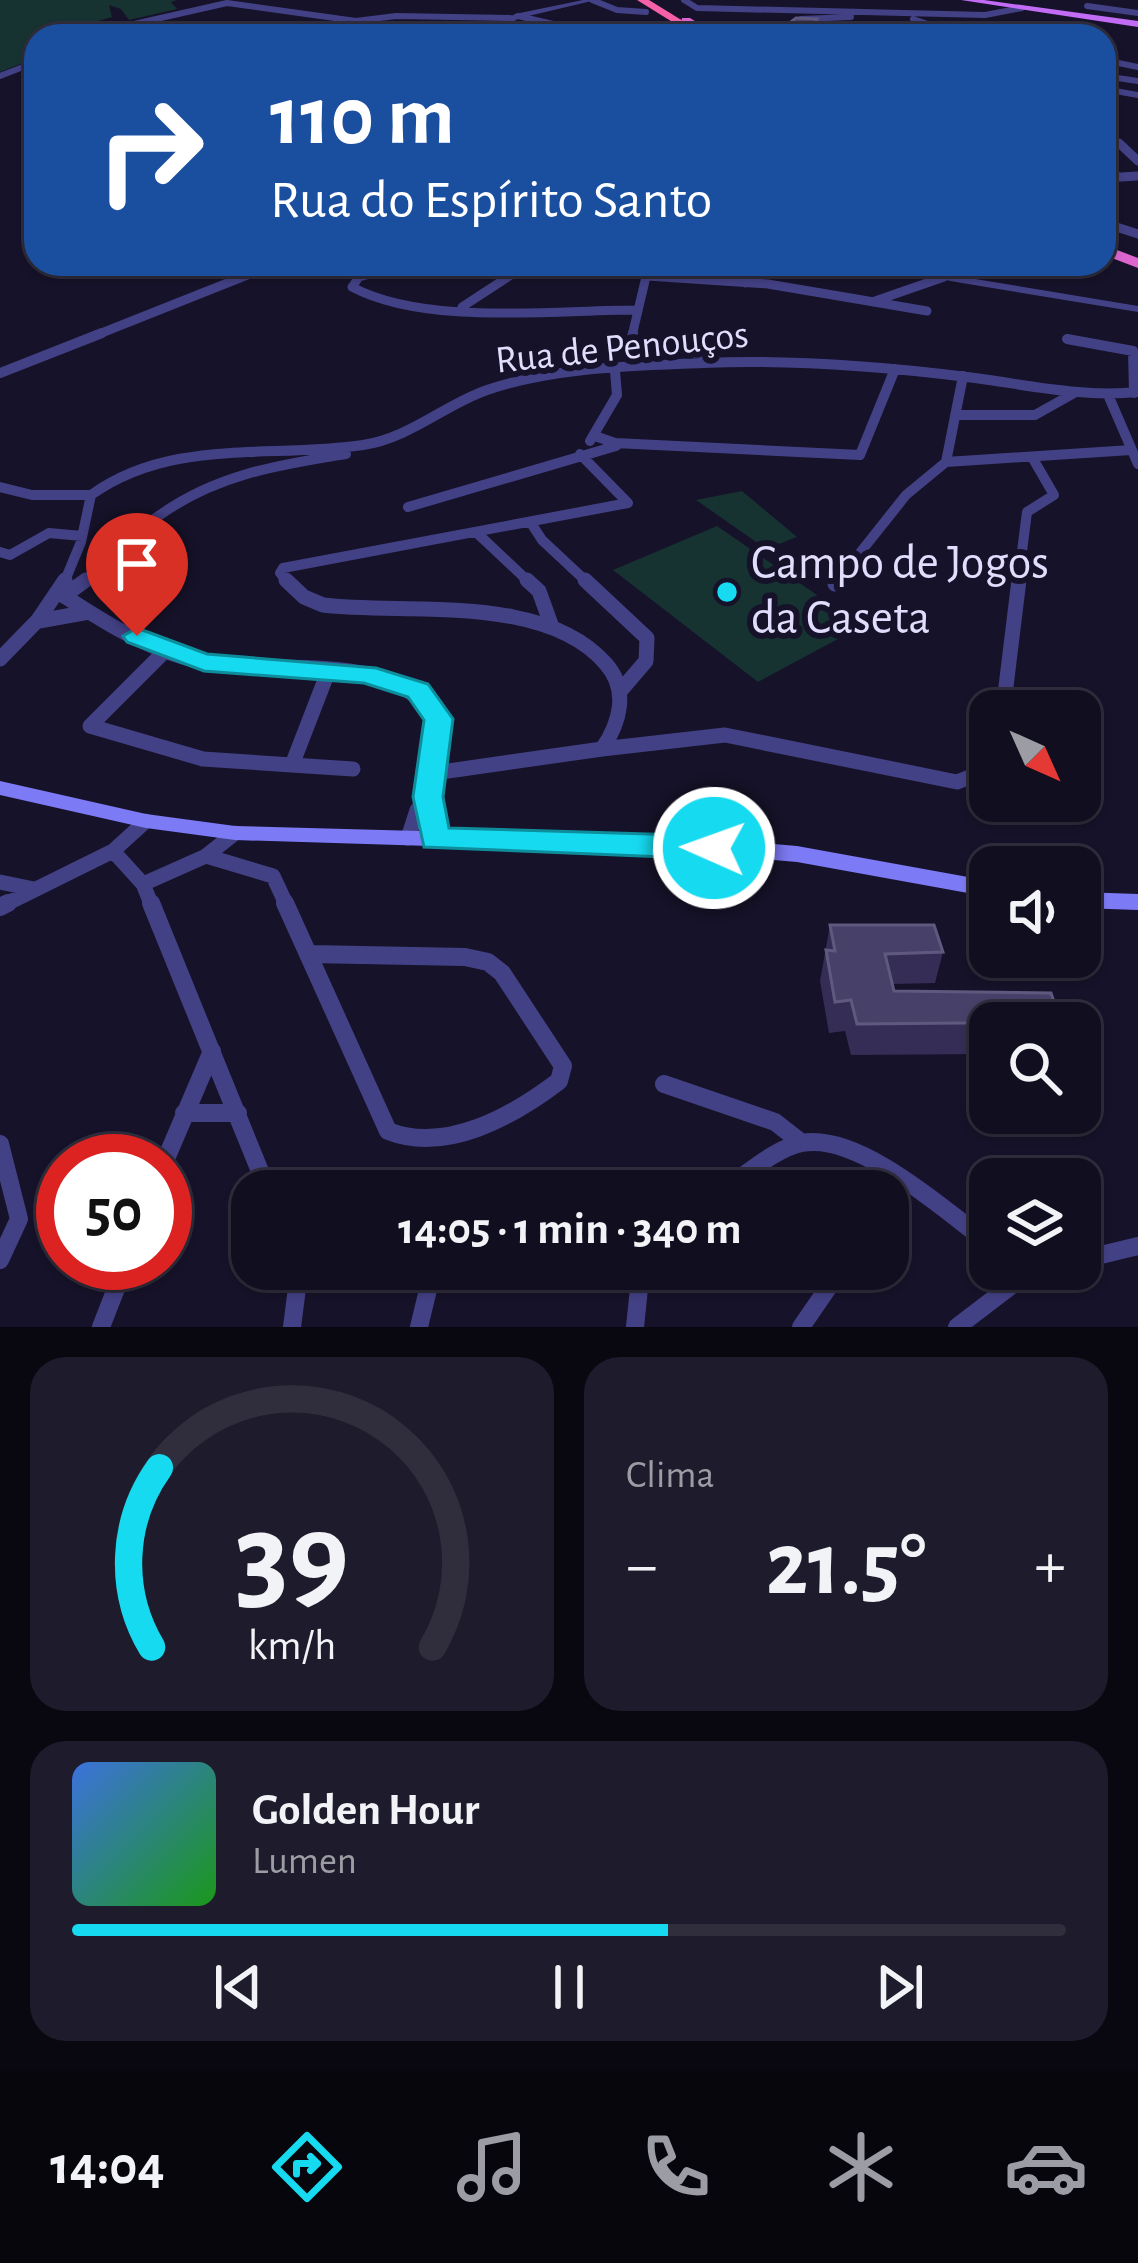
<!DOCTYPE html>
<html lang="pt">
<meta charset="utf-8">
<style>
:root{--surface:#100e1f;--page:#1e1c2c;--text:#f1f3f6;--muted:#9c9ca4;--line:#302e3d;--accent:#16daf0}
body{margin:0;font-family:"Alegreya Sans",sans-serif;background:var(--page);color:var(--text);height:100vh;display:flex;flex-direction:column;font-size:45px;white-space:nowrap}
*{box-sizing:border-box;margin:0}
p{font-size:39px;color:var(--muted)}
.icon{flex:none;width:66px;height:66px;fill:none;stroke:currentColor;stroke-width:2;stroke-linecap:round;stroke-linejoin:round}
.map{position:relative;height:1327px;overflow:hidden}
.side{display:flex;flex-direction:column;gap:30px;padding:30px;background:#090811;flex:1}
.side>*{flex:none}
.banner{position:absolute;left:24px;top:24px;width:1092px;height:252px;border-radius:36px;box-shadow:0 3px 9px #0004,0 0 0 3px var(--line);background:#1a4fa0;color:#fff;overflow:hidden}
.needle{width:78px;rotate:135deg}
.buttons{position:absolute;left:969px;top:690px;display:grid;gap:24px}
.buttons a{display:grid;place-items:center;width:132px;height:132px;border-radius:24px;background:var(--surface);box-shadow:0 3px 9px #0004,0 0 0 3px var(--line);font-size:60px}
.speed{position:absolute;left:36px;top:1134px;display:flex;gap:24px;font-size:60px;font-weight:700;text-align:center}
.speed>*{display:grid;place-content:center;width:156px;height:156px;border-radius:50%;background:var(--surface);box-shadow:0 3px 9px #0004,0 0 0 3px var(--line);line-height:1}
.speed .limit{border:18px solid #d22;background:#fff;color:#111}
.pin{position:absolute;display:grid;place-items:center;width:102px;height:102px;color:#fff;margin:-123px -51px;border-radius:50% 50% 50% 0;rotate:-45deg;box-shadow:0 0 12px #0007}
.pin .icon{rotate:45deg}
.me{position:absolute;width:132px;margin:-66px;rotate:272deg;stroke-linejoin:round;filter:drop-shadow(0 0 9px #0008)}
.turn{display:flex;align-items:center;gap:42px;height:252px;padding:0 48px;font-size:54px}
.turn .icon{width:156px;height:156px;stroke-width:2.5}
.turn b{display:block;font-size:84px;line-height:102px}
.big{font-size:90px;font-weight:600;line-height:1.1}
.side .widget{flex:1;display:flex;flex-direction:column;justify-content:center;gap:18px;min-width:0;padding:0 42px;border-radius:36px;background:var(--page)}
.side .dial{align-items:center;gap:0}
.dial svg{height:312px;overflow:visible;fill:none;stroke:var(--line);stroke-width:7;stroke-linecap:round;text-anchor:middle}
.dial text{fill:var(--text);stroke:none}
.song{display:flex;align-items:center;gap:36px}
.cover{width:144px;height:144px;border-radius:18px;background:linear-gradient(135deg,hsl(220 70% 55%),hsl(120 70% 35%))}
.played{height:12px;border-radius:6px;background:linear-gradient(90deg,var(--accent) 60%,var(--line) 60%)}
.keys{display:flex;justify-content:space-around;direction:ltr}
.heat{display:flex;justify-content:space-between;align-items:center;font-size:66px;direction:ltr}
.side .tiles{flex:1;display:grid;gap:30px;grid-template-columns:1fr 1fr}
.widget:last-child{grid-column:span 2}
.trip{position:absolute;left:231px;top:1170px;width:678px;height:120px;border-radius:36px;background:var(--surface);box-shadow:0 3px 9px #0004,0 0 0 3px var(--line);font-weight:600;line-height:120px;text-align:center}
.tab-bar{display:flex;height:192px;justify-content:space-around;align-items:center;background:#06060c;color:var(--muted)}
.tab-bar .icon{width:84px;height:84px}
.tab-bar .on{color:var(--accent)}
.tab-bar b{font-size:54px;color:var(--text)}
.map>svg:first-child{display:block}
.green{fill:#163332}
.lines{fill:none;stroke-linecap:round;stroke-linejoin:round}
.minor-far4{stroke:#434185;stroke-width:6}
.minor-far3{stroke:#434185;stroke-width:9}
.minor-far2{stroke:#434185;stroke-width:10}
.minor-far1{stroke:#434185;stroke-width:15}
.minor{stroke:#434185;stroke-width:18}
.tertiary{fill:#434185;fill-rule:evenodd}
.secondary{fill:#7d7af6;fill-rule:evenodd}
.primary{fill:#c26bf5;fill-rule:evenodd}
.trunk{fill:#dc66ce;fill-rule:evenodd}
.motorway{fill:#f560a7;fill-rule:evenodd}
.wall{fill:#352d56}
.building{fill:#474068;stroke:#5f597f;stroke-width:3}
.route{fill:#16daf0;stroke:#0e8e9c;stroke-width:3}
.poi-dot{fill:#16daf0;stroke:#161229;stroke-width:4.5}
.labels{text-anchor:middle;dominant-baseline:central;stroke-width:12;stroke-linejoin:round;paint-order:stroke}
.far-street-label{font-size:39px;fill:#e0ddfd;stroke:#161229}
.poi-label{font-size:48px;fill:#e0ddfd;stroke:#161229;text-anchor:start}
</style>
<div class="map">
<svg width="1138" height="1327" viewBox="0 0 1138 1327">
<rect width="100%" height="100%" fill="#161229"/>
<!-- green -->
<path class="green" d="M0,0H177L171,2L177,9L129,20L121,9L109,5L112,17L88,24L76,36H36V58L0,72Z
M742,491L797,537L766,549L696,500Z
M717,526L862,626L758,682L613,570Z"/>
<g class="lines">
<!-- minor-far4 -->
<path class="minor-far4" d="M592,0L617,10L646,12
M684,0L697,8L985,15L1022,8
M1087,6L1138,13
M518,16L606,36
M801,19L851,17
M913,19L963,36
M680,22L691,36
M81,36L227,3L356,21L396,16L510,18
M871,36H897
M1104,60L1138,67
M0,76L36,62
M1104,76L1138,81
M1104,89L1138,95
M1104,129L1122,146"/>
<!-- minor-far3 -->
<path class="minor-far3" d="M1119,143L1138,161
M1104,158L1116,175
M1104,178L1138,176
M1104,223L1138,234
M406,264L359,277L352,287C425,326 554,310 637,310
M514,264L648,275
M867,274L880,264
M647,276L768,284L927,311
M745,283L747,264
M875,301L944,277
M462,307L523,267
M94,336L275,264
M632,336L649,264"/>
<!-- minor-far2 -->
<path class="minor-far2" d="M633,333L630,345L715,355
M1067,339L1133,351L1134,393
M0,373L102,333
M1109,397L1138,464
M955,415H1035L1076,392
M595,436L615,443L860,455L895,369
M590,441L617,395L615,371
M946,462L1131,450
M0,487L32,495H91
M408,507L616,446
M531,523L542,540L588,583
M477,533L530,583
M0,552L10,555L49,533L82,536
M64,583L81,542L91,495C172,437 270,459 363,445C410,438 444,405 487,390C555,367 633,366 703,363C792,359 879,366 967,377C1024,384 1080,398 1138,392
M82,583C110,563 132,534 160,515C217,474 279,465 346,454
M288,583L280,573L283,568L628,503L580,454
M836,583L906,495L946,462L963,376
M1018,583L1027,512L1054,495L1032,457"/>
<!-- minor-far1 -->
<path class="minor-far1" d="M286,580L304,597L323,605C409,615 545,593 606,664C629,690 620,723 602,749L434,773
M527,580L539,591L552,627
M585,580L647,638L646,661L622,689
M835,584L838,580
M58,592C101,620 147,650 198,661C278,678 383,645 439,719L428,797L417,810L408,838
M64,596L86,580
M39,621L89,612
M165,651L90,726L203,759L292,765L328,672
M0,659L38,620L65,580
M1003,711L1019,580
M602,749L725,735L957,782L990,769
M292,765L353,769
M428,797L435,839
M206,856L273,876L287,906
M0,882L34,889
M143,884L113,851L146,821
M2,906L113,851
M152,906L143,884L206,856L235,833"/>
<!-- minor -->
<path class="minor" d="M151,903L268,1191
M285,903L388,1131C446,1154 513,1116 559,1081L563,1066L502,973L488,962L465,957L310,954
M0,907L8,903
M664,1084L775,1122L802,1143
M184,1113H238
M0,1144L19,1219L0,1260
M165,1161L212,1051
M721,1191C746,1176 773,1149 802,1143C859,1132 947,1212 990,1244
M888,1200L901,1182
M1080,1260L1138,1246
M101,1327L126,1263
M292,1327L297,1288L293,1269
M419,1327L433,1269
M635,1327L641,1269
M801,1327L841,1269
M957,1327L1029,1272L1040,1269"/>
<!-- tertiary -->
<path class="tertiary" d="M583,0H596L520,18L499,29L502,36H494L491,28L515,14Z
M894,264H911L951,275L1138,306V312L950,281Z"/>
<!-- secondary -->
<path class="secondary" d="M0,781L146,814L235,826L714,839L797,846L990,881V897L797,862L714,855L235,840L146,828L0,795Z
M1080,892L1138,894V910L1080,908Z"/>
<!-- primary -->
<path class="primary" d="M961,0H984L1138,21V27Z"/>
<!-- trunk -->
<path class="trunk" d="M682,18H690L719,36H706L682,22Z
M1104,245L1138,258V268L1104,255Z"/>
<!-- motorway -->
<path class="motorway" d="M637,0H649L683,21L674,23Z"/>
</g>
<!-- wall -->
<path class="wall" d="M206,264H234L228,269Z
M830,925L943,952L935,983L892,984L894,991L990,1023V1054L851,1055L845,1031L829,1033L820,981Z"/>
<!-- building -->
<path class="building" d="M796,18L817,19L806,36H753L766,26L783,28Z
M830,925H934L943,952L885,954L894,991L1051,993L1061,1022L857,1024L851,1000L835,1002L826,950L835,951Z"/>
<!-- route -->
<path class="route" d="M137,628L207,654L376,668L428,684L453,719L443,797L449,828L714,836L726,839L730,848L726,856L714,859L424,847L413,797L424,720L408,697L364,683L204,671L127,642L123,636Z"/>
<!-- markers -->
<circle class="poi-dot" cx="727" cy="592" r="12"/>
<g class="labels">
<!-- far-street labels -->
<g class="far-street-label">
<text transform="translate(622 348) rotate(-6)">Rua de Penouços</text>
</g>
<!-- poi labels -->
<g class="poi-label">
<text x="751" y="564">Campo de Jogos<tspan x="751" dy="55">da Caseta</tspan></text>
</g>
</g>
</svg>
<div class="buttons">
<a><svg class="needle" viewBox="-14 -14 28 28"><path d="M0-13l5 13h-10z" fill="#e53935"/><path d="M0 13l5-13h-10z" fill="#9c9ca4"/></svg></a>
<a><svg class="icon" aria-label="sound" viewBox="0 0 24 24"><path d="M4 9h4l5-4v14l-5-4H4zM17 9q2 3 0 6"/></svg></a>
<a><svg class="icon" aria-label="search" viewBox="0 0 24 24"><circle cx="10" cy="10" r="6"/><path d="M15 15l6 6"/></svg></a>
<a><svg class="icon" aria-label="layers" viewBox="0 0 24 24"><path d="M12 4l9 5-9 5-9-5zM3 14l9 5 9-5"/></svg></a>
</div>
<div class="speed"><div class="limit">50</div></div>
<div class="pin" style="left:137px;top:636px;background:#d93025"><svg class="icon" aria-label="arrive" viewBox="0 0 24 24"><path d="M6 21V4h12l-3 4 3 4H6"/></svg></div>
<svg class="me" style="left:714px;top:848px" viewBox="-20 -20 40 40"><circle r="17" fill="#16daf0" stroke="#fff" stroke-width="3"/><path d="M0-11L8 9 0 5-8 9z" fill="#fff"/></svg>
<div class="trip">14:05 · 1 min · 340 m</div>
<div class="banner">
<div class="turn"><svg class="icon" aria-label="right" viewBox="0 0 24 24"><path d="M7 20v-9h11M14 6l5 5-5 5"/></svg><div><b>110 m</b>Rua do Espírito Santo</div></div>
</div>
</div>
<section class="side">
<div class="tiles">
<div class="widget dial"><svg viewBox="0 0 100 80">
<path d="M14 69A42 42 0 1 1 86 69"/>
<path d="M14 69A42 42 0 0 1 16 23" stroke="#16daf0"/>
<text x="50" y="56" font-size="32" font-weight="700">39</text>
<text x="50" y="72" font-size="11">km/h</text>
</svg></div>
<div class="widget"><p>Clima</p>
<div class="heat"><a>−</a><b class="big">21.5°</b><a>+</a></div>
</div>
<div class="widget">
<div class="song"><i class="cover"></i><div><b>Golden Hour</b><p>Lumen</p></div></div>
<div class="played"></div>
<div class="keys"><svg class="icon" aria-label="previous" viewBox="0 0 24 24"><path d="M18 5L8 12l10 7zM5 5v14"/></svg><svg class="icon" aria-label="pause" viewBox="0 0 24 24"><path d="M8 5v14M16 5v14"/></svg><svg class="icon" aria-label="next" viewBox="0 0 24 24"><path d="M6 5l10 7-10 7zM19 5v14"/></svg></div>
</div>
</div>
</section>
<nav class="tab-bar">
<b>14:04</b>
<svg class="icon on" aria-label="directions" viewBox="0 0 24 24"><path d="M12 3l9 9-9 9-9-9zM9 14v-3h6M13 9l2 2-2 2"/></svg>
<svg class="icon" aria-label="music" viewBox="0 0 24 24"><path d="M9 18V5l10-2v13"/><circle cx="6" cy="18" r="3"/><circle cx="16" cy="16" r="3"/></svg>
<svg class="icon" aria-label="phone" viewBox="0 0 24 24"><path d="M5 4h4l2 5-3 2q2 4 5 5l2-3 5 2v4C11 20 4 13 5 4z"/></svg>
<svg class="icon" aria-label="climate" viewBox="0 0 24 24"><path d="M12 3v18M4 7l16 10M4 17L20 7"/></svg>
<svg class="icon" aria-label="car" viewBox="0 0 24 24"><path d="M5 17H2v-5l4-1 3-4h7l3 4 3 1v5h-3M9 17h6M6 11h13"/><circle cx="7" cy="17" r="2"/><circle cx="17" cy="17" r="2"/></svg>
</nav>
